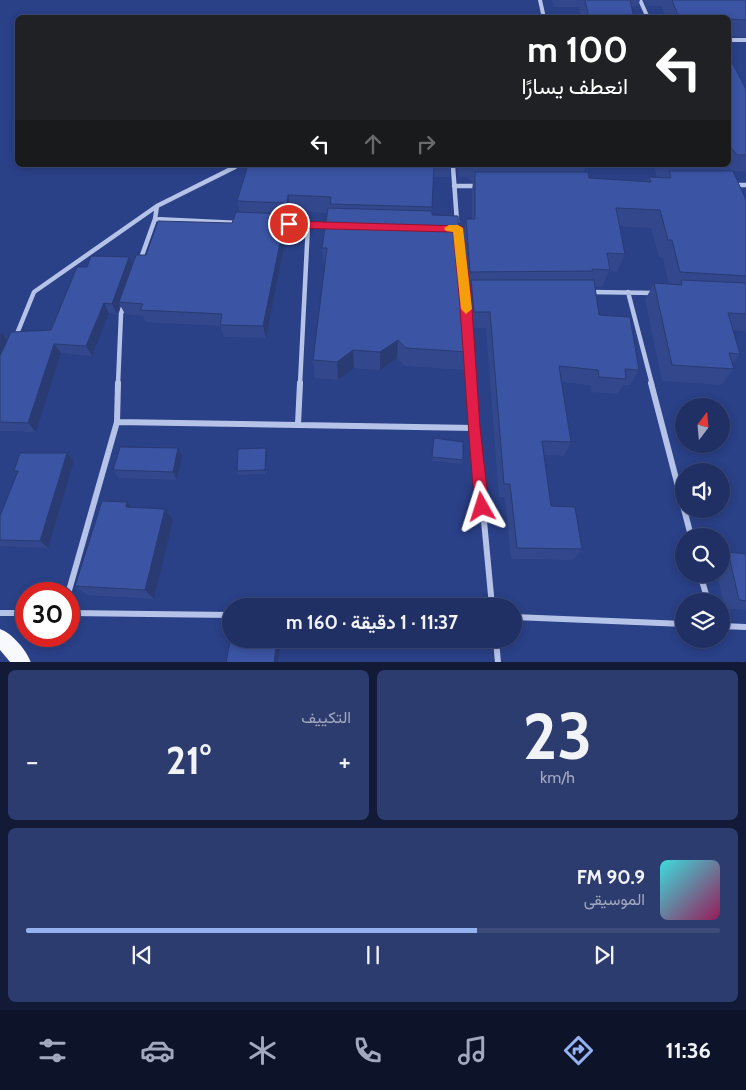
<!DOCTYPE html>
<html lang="ar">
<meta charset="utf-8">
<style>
:root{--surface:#203065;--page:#2d3c6e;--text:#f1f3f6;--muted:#a2a9bf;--line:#3d4b79;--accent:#95b2f1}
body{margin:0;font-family:Cabin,Vazirmatn,sans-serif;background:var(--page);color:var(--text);direction:rtl;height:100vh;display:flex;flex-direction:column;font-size:19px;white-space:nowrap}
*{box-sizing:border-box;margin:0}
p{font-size:16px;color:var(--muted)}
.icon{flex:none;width:28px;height:28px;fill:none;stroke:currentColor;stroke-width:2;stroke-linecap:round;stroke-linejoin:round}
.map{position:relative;height:662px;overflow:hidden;direction:ltr}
.sheet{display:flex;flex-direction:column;gap:8px;padding:8px;background:#121a38;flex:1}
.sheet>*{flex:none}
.guide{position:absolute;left:15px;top:15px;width:716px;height:152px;border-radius:8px;box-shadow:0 2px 8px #0003,0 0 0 1px var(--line);direction:rtl;background:#202124;color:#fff;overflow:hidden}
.needle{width:32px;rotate:16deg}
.buttons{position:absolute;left:675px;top:398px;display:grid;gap:10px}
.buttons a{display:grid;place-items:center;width:55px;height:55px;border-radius:50%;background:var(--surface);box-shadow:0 2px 8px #0003,0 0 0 1px var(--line);font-size:25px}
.speed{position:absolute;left:15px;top:582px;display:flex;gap:10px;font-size:25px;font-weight:700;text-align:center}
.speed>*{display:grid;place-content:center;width:65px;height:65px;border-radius:50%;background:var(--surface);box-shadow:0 2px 8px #0003,0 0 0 1px var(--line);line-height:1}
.speed .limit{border:8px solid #d22;background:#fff;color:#111}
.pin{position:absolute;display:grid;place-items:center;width:42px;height:42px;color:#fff;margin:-21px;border:2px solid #fff;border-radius:50%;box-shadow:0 1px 5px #0007}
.me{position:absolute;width:55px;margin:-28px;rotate:354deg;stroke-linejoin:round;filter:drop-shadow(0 0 4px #0008)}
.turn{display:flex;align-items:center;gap:18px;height:105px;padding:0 20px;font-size:22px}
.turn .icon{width:65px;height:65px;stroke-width:2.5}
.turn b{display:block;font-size:35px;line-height:42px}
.lanes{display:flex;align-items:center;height:48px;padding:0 20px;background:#0003;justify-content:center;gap:25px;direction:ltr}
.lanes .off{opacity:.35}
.big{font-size:38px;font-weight:700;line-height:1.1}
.sheet .tile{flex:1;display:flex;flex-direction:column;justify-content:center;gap:8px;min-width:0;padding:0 18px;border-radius:8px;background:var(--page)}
.sheet .dial{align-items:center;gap:0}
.dial b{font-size:65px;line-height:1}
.song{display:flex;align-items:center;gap:15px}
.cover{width:60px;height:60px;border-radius:8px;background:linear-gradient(135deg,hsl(180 70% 55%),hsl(330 70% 35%))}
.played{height:5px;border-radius:2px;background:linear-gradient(90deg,var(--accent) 65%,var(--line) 65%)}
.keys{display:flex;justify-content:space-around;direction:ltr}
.heat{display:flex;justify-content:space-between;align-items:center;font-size:28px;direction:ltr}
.sheet .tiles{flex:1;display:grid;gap:8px;grid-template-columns:1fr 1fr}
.tile:last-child{grid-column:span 2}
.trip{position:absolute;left:222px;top:598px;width:300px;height:50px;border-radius:25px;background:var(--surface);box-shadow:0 2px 8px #0003,0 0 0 1px var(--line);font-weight:700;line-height:50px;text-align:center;direction:rtl}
.menu{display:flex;height:80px;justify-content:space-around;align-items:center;background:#0d1328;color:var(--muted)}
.menu .icon{width:35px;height:35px}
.menu .selected{color:var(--accent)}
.menu b{font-size:22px;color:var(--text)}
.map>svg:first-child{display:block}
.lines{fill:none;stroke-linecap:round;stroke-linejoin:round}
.street-far2{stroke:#b6c3e8;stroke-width:4}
.street-far1{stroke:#b6c3e8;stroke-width:4.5}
.street{stroke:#b6c3e8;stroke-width:6}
.primary{fill:#f8f9fe;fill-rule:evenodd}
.wall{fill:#33488c}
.shaded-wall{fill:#293b72}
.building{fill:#3b54a3;stroke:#293b72}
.route{fill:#e11d48;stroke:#92132f}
.slow{fill:#f59e0b}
</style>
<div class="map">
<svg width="746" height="663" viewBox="0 0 746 663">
<rect width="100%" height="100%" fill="#2a4087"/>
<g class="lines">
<!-- street-far2 -->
<path class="street-far2" d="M540,0L544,18
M640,0L648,18
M729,40H746
M453,165V168
M232,168L238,165"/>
<!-- street-far1 -->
<path class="street-far1" d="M453,167L457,222
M734,185H746
M454,186H478
M155,219L239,223
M280,224L332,226
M459,238L471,384
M140,261L155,219L157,206
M591,292L655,293
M628,292L652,384
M16,336L34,292L157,206L235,167
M118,384L121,314L124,304
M300,384L308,225"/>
<!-- street -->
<path class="street" d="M471,383L492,606
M651,383L691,536
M117,422L474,428
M298,424L300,383
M700,574L708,601
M68,594L117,422L118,383
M0,613H26
M69,613L231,615
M514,617L684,624
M721,626L746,627
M496,639L498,663"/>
<!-- primary -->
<path class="primary" d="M0,629C12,633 27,651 31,663H11L0,650Z"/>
</g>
<!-- wall -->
<path class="wall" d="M552,0H640L638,6H631L634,18H581L579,7H554Z
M643,0H746V37L729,36V18H666L662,6H647Z
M729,57L746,89V171H727L726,169L725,171L746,200V331L733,330L740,354L732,364L734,369L721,385L662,381L645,300L654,283L669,284L663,258L659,257L651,228L619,226L625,254L617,272L609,271L602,287L595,286L599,315L639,370L630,385H623L617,394L591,392L590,385L562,382L571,442L564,456L544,455L551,506L582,549L574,560L511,559L505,497H499L486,328H470L468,297L469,289H467L463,237L466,219H472V190L473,182H472L467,177H458L457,165H586L584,172L589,178L647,181L649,177L657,178L654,165H729Z
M248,165H451L450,177H433L432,211L468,352L465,370L405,366L397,358L380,370L354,368L338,380L315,378L313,360L325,267H324L322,248L327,213L290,211L289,219H286L288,227L266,338L224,337L220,326L146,322L143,316L125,314L120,305L117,314L109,313L92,356L61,353L36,432L0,431V333L7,340L51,330L87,267L132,265L146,255L232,223L240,212L237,201Z
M433,443L463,460L462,464L432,461Z
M267,452L266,474L238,475L237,471Z
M67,453L74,461L48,548L0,546V516L17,474L14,471Z
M182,457L177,480L119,478L113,470Z
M131,507L165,509L173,520L154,599L87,595L75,586Z
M728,552L746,554V610L725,608L717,574H721V557Z"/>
<!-- shaded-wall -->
<path class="shaded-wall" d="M288,195L290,211L289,219L287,203Z
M286,214L288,227L266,338L263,326Z
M129,257L133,268L119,302L120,305L117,314L112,304Z
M104,303L109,313L92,356L86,346Z
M1,332L9,342L0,365V336Z
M398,340L397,358L380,370V352Z
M54,344L61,353L36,432L28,423Z
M353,350L354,368L338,380L337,362Z
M178,448L182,457L177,480L173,472Z
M266,448L267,452L266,474L265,470Z
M67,453L74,461L48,548L40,541Z
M127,502L136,513L126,507Z
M165,509L173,520L154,599L145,590Z
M277,639L280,646L278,663H274Z"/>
<!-- building -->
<path class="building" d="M585,0H630L634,18H589Z
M672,0H746V20L729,19V18H679Z
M729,57L746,89V155H737L729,145Z
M248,165H434L432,207L330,204L331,197L288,195L287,203L237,201Z
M669,171H733L746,200V276L680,272L672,240H668L660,210L616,208L625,254L607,253L610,270L592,269L593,271L470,272L466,219H475V172H588L589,178L651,182L649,177L671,178Z
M328,208L432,211V215L458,216L468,352L406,348L398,340L380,352L353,350L337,362L313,360L327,248H322Z
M236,212L286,214L263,326L220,325L222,314L140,310L143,304L119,302L136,255H146L158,221L232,223Z
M91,256L129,257L112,304L104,303L86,346L54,344L28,423L0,422V356L11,332L51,330L77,267H87Z
M471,280H594L599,315L630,317L639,370L625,369L626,379L599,377L598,370L559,366L571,442L542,441L551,506L575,507L582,549L517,548L510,484H504L490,312H474Z
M681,280L746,283V314L728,313L740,354L729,353L734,369L672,365L654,283L682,285Z
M434,438L463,442V460L432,457Z
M120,447L178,448L173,472L113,470Z
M266,448L265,470L237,471L238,449Z
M20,453H67L40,541L0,540V516L18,471H14Z
M102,501L127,502L126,507L165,509L145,590L75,586Z
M728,552L746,554V601L739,600Z
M231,636V639H277L274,663H226Z
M739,661H746V663H739Z"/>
<!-- route -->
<path class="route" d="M289,221L462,226L471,293L480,428L489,507L487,512L482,514L477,512L475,507C466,415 463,323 453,232L289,228L284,224Z"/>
<!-- slow -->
<path class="slow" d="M458,225L463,228L472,309L466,314L461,309L453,232L446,231L444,228L449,225Z"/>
</svg>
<div class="buttons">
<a><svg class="needle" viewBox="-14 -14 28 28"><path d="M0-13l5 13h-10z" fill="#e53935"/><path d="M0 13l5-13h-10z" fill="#a2a9bf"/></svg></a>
<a><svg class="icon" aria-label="sound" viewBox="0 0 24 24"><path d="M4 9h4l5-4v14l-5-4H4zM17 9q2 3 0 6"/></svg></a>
<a><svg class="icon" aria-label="search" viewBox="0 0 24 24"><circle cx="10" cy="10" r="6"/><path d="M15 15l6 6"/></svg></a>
<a><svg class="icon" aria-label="layers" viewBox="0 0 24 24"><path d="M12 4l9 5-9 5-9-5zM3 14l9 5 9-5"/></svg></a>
</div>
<div class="speed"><div class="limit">30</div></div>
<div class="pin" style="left:289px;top:224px;background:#d93025"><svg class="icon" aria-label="arrive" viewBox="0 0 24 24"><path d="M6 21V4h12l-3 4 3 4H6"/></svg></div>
<svg class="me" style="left:482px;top:507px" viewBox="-20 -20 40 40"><path d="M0-17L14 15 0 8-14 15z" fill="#e11d48" stroke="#fff" stroke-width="4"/></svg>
<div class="trip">11:37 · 1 دقيقة · 160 m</div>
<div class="guide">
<div class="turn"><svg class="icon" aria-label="left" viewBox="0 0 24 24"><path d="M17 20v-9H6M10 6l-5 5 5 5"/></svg><div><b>100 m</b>انعطف يسارًا</div></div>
<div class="lanes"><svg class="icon" aria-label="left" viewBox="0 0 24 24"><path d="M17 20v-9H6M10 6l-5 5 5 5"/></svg><svg class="icon off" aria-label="ahead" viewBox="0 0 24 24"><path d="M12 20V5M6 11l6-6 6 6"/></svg><svg class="icon off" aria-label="right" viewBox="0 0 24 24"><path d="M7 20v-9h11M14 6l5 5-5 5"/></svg></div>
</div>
</div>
<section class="sheet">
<div class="tiles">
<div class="tile dial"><b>23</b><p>km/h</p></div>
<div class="tile"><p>التكييف</p>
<div class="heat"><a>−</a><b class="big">21°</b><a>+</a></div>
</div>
<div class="tile">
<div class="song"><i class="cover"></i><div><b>90.9 FM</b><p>الموسيقى</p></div></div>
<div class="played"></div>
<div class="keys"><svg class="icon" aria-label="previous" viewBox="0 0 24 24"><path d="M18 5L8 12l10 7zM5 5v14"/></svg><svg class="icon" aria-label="pause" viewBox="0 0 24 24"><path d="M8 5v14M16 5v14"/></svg><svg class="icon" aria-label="next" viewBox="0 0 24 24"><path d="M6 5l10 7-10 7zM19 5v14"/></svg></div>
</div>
</div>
</section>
<nav class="menu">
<b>11:36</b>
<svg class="icon selected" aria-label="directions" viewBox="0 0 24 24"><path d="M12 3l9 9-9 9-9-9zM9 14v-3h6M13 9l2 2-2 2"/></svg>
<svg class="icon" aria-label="music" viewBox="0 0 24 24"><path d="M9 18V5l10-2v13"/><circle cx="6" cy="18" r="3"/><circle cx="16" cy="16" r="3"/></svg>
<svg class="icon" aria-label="phone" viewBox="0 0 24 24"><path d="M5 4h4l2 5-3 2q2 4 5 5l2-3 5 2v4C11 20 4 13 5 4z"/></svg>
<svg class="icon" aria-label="climate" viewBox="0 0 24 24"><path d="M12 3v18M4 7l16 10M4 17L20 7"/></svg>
<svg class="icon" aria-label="car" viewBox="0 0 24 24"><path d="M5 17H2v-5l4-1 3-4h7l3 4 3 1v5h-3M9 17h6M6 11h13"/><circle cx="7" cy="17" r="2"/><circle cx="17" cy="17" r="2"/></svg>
<svg class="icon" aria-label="filters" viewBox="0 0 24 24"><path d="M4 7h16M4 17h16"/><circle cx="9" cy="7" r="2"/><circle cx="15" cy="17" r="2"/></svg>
</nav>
